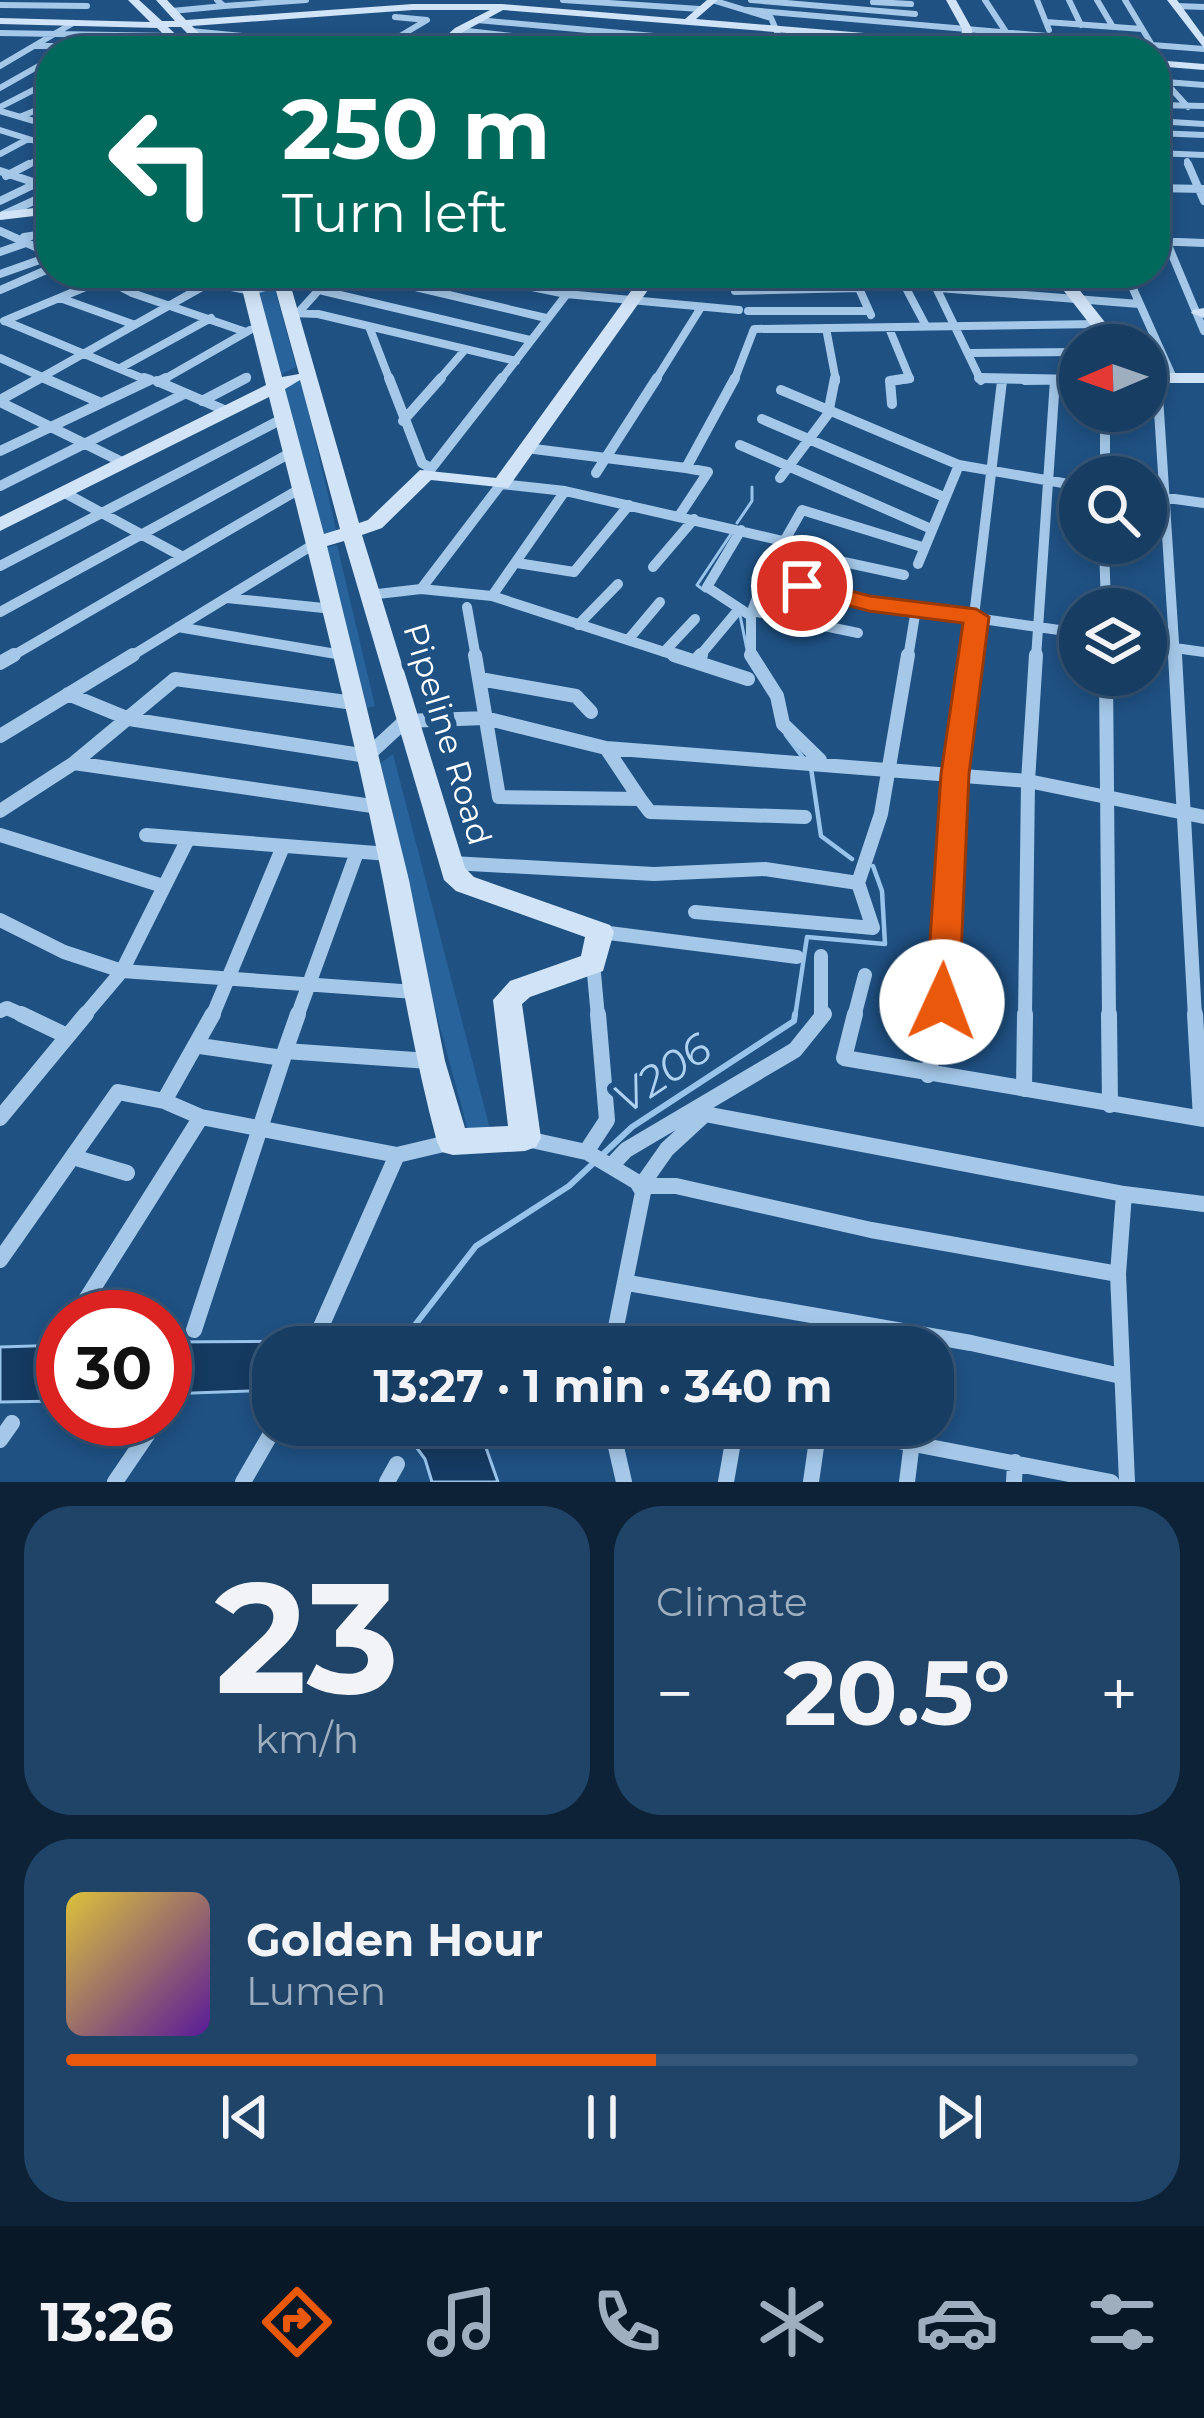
<!DOCTYPE html>
<meta charset="utf-8">
<style>
:root{--surface:#173d62;--page:#204468;--text:#f1f3f6;--muted:#9eaebe;--line:#365677;--accent:#ea580c}
body{margin:0;font-family:Montserrat,sans-serif;background:var(--page);color:var(--text);height:100vh;display:flex;flex-direction:column;font-size:45px;white-space:nowrap}
*{box-sizing:border-box;margin:0}
p{font-size:39px;color:var(--muted)}
.icon{flex:none;width:66px;height:66px;fill:none;stroke:currentColor;stroke-width:2;stroke-linecap:round;stroke-linejoin:round}
.map{position:relative;height:1482px;overflow:hidden}
.panel{display:flex;flex-direction:column;gap:24px;padding:24px;background:#0d2236;flex:1}
.panel>*{flex:none}
.top-card{position:absolute;left:36px;top:36px;width:1134px;height:252px;border-radius:48px;box-shadow:0 6px 18px #0003,0 0 0 3px var(--line);background:#00695c;color:#fff;overflow:hidden}
.needle{width:78px;rotate:268deg}
.tools{position:absolute;left:1059px;top:324px;display:grid;gap:24px}
.tools a{display:grid;place-items:center;width:108px;height:108px;border-radius:50%;background:var(--surface);box-shadow:0 6px 18px #0003,0 0 0 3px var(--line);font-size:60px}
.speed{position:absolute;left:36px;top:1290px;display:flex;gap:24px;font-size:60px;font-weight:700;text-align:center}
.speed>*{display:grid;place-content:center;width:156px;height:156px;border-radius:50%;background:var(--surface);box-shadow:0 6px 18px #0003,0 0 0 3px var(--line);line-height:1}
.speed .limit{border:18px solid #d22;background:#fff;color:#111}
.pin{position:absolute;display:grid;place-items:center;width:102px;height:102px;color:#fff;margin:-51px;border:6px solid #fff;border-radius:50%;box-shadow:0 3px 12px #0007}
.me{position:absolute;width:132px;margin:-66px;rotate:2deg;stroke-linejoin:round;filter:drop-shadow(0 0 9px #0008)}
.turn{display:flex;align-items:center;gap:42px;height:252px;padding:0 48px;font-size:54px}
.turn .icon{width:156px;height:156px;stroke-width:2.5}
.turn b{display:block;font-size:84px;line-height:102px}
.big{font-size:90px;font-weight:700;line-height:1.1}
.panel .card{flex:1;display:flex;flex-direction:column;justify-content:center;gap:18px;min-width:0;padding:0 42px;border-radius:48px;background:var(--page)}
.panel .dial{align-items:center;gap:0}
.dial b{font-size:156px;line-height:1}
.song{display:flex;align-items:center;gap:36px}
.cover{width:144px;height:144px;border-radius:18px;background:linear-gradient(135deg,hsl(50 70% 55%),hsl(270 70% 35%))}
.played{height:12px;border-radius:6px;background:linear-gradient(90deg,var(--accent) 55%,var(--line) 55%)}
.keys{display:flex;justify-content:space-around;direction:ltr}
.heat{display:flex;justify-content:space-between;align-items:center;font-size:66px;direction:ltr}
.panel .tiles{flex:1;display:grid;gap:24px;grid-template-columns:1fr 1fr}
.card:last-child{grid-column:span 2}
.trip{position:absolute;left:252px;top:1326px;width:702px;height:120px;border-radius:48px;background:var(--surface);box-shadow:0 6px 18px #0003,0 0 0 3px var(--line);font-weight:700;line-height:120px;text-align:center}
.tabs{display:flex;height:192px;justify-content:space-around;align-items:center;background:#091827;color:var(--muted)}
.tabs .icon{width:84px;height:84px}
.tabs .on{color:var(--accent)}
.tabs b{font-size:54px;color:var(--text)}
.map>svg:first-child{display:block}
.green{fill:#28639b}
.water{fill:#153a61;stroke:#98c4eb;stroke-width:3}
.lines{fill:none;stroke-linecap:round;stroke-linejoin:round}
.stream-far2{stroke:#98c4eb;stroke-width:3}
.stream-far1{stroke:#98c4eb;stroke-width:4.5}
.stream{stroke:#98c4eb;stroke-width:6}
.street-far4{stroke:#a5c8e9;stroke-width:6}
.street-far3{stroke:#a5c8e9;stroke-width:8}
.street-far2{stroke:#a5c8e9;stroke-width:10}
.street-far1{stroke:#a5c8e9;stroke-width:14}
.street{stroke:#a5c8e9;stroke-width:16}
.secondary{fill:#d0e3f7;fill-rule:evenodd}
.route{fill:#ea580c;stroke:#983908;stroke-width:3}
.labels{text-anchor:middle;dominant-baseline:central;stroke-width:12;stroke-linejoin:round;paint-order:stroke}
.street-label{font-size:33px;fill:#fff;stroke:#1f5183}
.near-water-label{font-size:42px;font-style:italic;fill:#b0d2f1;stroke:#1f5183}
</style>
<div class="map">
<svg width="1204" height="1482" viewBox="0 0 1204 1482">
<rect width="100%" height="100%" fill="#1f5183"/>
<!-- green -->
<path class="green" d="M274,286L296,367L280,375L255,292Z
M300,376L337,533L320,536L284,384Z
M337,545L375,706L363,709L325,548Z
M393,754L491,1133L470,1138L400,879L378,765Z"/>
<!-- water -->
<path class="water" d="M350,1341L377,1347H273V1390L165,1394V1342Z
M63,1345V1401L0,1402V1347Z
M400,1425H478L498,1482H432L425,1459Z"/>
<g class="lines">
<!-- stream-far2 -->
<path class="stream-far2" d="M737,523L752,501V487
M705,591L697,585L731,534
M740,615L748,655"/>
<!-- stream-far1 -->
<path class="stream-far1" d="M786,735L804,759
M811,768L821,836L852,859
M795,1017L807,937L885,944L882,891L873,866"/>
<!-- stream -->
<path class="stream" d="M398,1347L476,1246L569,1186L632,1127L794,1021L795,1014"/>
<!-- street-far4 -->
<path class="street-far4" d="M217,0L224,6L306,0
M563,0L700,9
M712,0L771,18L784,48
M751,0L915,14
M985,0L1006,32
M1037,0L1049,30
M1069,0L1081,25
M1097,0L1113,27
M1125,0L1152,45L1204,49
M873,2L911,4
M0,5L87,6
M1176,6L1204,7
M748,10L1152,45
M172,11L224,6
M477,20L654,36
M1046,22L1142,29
M459,30L629,49
M190,31L397,51
M0,33L173,36
M443,42L529,51
M36,46H182
M380,48L427,20L395,17
M666,51L629,49L654,36L857,51
M0,66L73,23
M1155,71L1188,107
M1166,82L1204,85
M0,88L51,59
M1155,105L1204,106
M0,107L51,81
M0,111L51,126
M22,116L51,104
M1155,121L1204,124
M0,130L51,146
M1155,133L1204,135
M1155,153L1204,155
M0,154L28,139
M1187,161L1189,167
M24,167L47,154"/>
<!-- street-far3 -->
<path class="street-far3" d="M1188,164L1204,201
M0,171L51,188
M6,176L29,164
M1155,188L1204,189
M0,201L35,184
M1155,214L1204,331
M3,215L51,193
M0,231L51,254
M24,237L51,233
M1155,241L1204,243
M0,252L26,243
M94,273L132,293L246,332
M158,273L252,291L282,282
M356,273L546,318
M463,273L566,294L739,310
M852,273L871,315
M898,273L926,326
M929,273L981,381
M987,273L1001,293
M1126,273L1173,378
M0,274L51,256
M632,274L728,282
M939,288L1139,304
M0,290L51,268
M319,290L530,340
M735,291L858,288
M60,298L135,325
M748,311H869
M292,313L318,314L516,361
M298,313L334,273
M4,321L119,273
M5,321L149,381
M826,328L836,381
M889,328L910,379L894,381
M370,329L390,381
M970,353L1080,352
M0,358L51,381
M122,367L211,318
M35,381L227,273
M161,381L250,330
M240,381L247,377
M438,381L463,352
M500,381L583,273
M655,381L700,309
M734,381L754,329L1098,324
M1025,381L1080,380"/>
<!-- street-far2 -->
<path class="street-far2" d="M44,378L99,402
M389,378L422,463L429,467
M979,378L1080,380
M1146,379L1158,396L1175,658
M157,381L222,409
M158,382L166,378
M781,390L959,465L1080,486
M0,400L40,378
M202,401L246,378
M0,402L122,462
M892,404L890,381L909,378
M1105,411V477
M762,419L944,497
M403,421L441,378
M740,445L929,528
M526,448L686,468L735,378
M0,451L150,380L144,378
M596,473L657,378
M427,474L502,378
M780,478L828,414L835,378
M0,486L184,394
M65,493L183,557
M1146,495L1204,503
M679,516L708,472L686,468
M741,530L707,587L751,616
M1104,543L1106,609
M922,547L802,510L766,573L870,603L1080,633
M779,548L904,575
M517,563L574,572L629,505
M918,564L959,465
M0,566L286,417
M653,567L694,519
M421,589L492,596L683,658
M369,595L421,589L501,484L565,491L783,541
M492,596L565,491
M227,598L333,609
M467,607L476,658
M752,611L858,633
M0,612L294,451
M578,625L618,584
M178,627L342,655
M628,640L660,602
M1146,644L1204,652
M664,652L695,619
M9,658L303,487
M128,658L316,543
M698,658L739,609
M751,658V614L766,573
M908,658L916,609
M969,658L1002,381
M1036,658L1055,380"/>
<!-- street-far1 -->
<path class="street-far1" d="M475,655L499,797L640,799L606,748
M674,655L748,679
M751,655L777,696L783,724L820,760
M1175,655L1195,1017
M695,662L701,655
M0,663L14,655
M1106,675L1109,1017
M480,679L576,696L591,712
M68,694L129,719L367,756L405,721L485,718L606,748L1028,781L1204,817
M0,736L133,655
M74,763L379,807
M640,799L650,812L805,817
M0,811L74,763L175,679L354,703
M0,835L163,886
M146,835L389,854
M452,863L654,874L765,869L858,883
M695,912L873,928L858,883L881,814L908,655
M0,920L64,952L122,971L415,992
M601,932L797,957
M821,956V1017
M593,963L598,1017
M919,978H943
M0,1011L7,1008L27,1017
M83,1017L122,971L187,841
M212,1017L282,849
M297,1017L356,855
M854,1017L865,975
M941,1017L955,774L969,655
M1025,1017L1028,781L1036,655"/>
<!-- street -->
<path class="street" d="M21,1014L67,1036
M855,1014L844,1058L1204,1119
M1109,1014L1110,1105
M1195,1014L1201,1118
M200,1046L283,1058L285,1051L429,1061
M285,1051L298,1014
M928,1075L942,1014
M1024,1089L1025,1014
M164,1101L213,1014
M0,1118L86,1014
M527,1139L586,1152L607,1120L598,1014
M590,1154L637,1182L643,1192L612,1347
M73,1157L127,1173
M611,1166L626,1150L795,1050L824,1014
M641,1186L667,1149L705,1114L1124,1194
M641,1186H676L871,1230L1118,1274
M0,1260L118,1092L164,1101L201,1117L397,1155
M628,1283L971,1343L1121,1376
M75,1317L201,1117
M194,1330L283,1058
M312,1347L397,1155L452,1142
M611,1425L624,1482
M816,1425L1111,1482
M0,1440L12,1423
M115,1482L151,1429
M243,1482L276,1425
M387,1482L397,1464
M726,1482L736,1425
M811,1482L819,1426
M907,1482L912,1442
M1014,1482L1015,1462
M1127,1482L1118,1274L1124,1194L1204,1204"/>
<!-- secondary -->
<path class="secondary" d="M128,0H139L162,21H175L156,0H167L186,20L413,4H502L685,19L707,0H718L696,19L961,41L962,29L946,0H956L972,29L973,42L1052,51H961V47L503,10L463,32L442,51H429L455,28L490,10H413L192,26L217,51H205L181,27H168L193,51H181L157,28L0,24V18L150,22Z
M1167,0H1177L1204,37V48Z
M1155,60L1204,64V70L1155,66Z
M51,206V214L0,220V212Z
M238,273H254L282,377L299,374L271,273H287L359,523L368,520L420,470L496,478L644,273H660L508,488L431,480L382,528L362,535L465,868L474,877L610,925L614,932L603,971L530,997L522,1004L541,1138L536,1147L525,1151L453,1155L442,1152L437,1142C414,1056 400,969 383,881C351,718 309,557 269,397L0,531V517L266,385ZM300,380L340,529L324,534L285,389ZM344,541L444,880L456,891L585,937L581,956L510,981L493,1000L508,1126L465,1128L445,1061L409,880L327,546Z
M1050,273H1066L1123,345H1106Z
M1204,308V318L1191,313L1193,310Z
M1146,373H1204V383H1146Z"/>
</g>
<!-- route -->
<path class="route" d="M802,579L870,596L976,609L989,617L969,774L959,1002L954,1011H931L926,1002L941,774L963,623L869,611L794,591L790,586Z"/>
<g class="labels">
<!-- street labels -->
<g class="street-label">
<text transform="translate(448 734) rotate(73)">Pipeline Road</text>
</g>
<!-- near-water labels -->
<g class="near-water-label">
<text transform="translate(662 1073) rotate(-34)">V206</text>
</g>
</g>
</svg>
<div class="tools">
<a><svg class="needle" viewBox="-14 -14 28 28"><path d="M0-13l5 13h-10z" fill="#e53935"/><path d="M0 13l5-13h-10z" fill="#9eaebe"/></svg></a>
<a><svg class="icon" aria-label="search" viewBox="0 0 24 24"><circle cx="10" cy="10" r="6"/><path d="M15 15l6 6"/></svg></a>
<a><svg class="icon" aria-label="layers" viewBox="0 0 24 24"><path d="M12 4l9 5-9 5-9-5zM3 14l9 5 9-5"/></svg></a>
</div>
<div class="speed"><div class="limit">30</div></div>
<div class="pin" style="left:802px;top:586px;background:#d93025"><svg class="icon" aria-label="arrive" viewBox="0 0 24 24"><path d="M6 21V4h12l-3 4 3 4H6"/></svg></div>
<svg class="me" style="left:942px;top:1002px" viewBox="-20 -20 40 40"><circle r="19" fill="#fff"/><path d="M0-13L10 11 0 6-10 11z" fill="#ea580c"/></svg>
<div class="trip">13:27 · 1 min · 340 m</div>
<div class="top-card">
<div class="turn"><svg class="icon" aria-label="left" viewBox="0 0 24 24"><path d="M17 20v-9H6M10 6l-5 5 5 5"/></svg><div><b>250 m</b>Turn left</div></div>
</div>
</div>
<section class="panel">
<div class="tiles">
<div class="card dial"><b>23</b><p>km/h</p></div>
<div class="card"><p>Climate</p>
<div class="heat"><a>−</a><b class="big">20.5°</b><a>+</a></div>
</div>
<div class="card">
<div class="song"><i class="cover"></i><div><b>Golden Hour</b><p>Lumen</p></div></div>
<div class="played"></div>
<div class="keys"><svg class="icon" aria-label="previous" viewBox="0 0 24 24"><path d="M18 5L8 12l10 7zM5 5v14"/></svg><svg class="icon" aria-label="pause" viewBox="0 0 24 24"><path d="M8 5v14M16 5v14"/></svg><svg class="icon" aria-label="next" viewBox="0 0 24 24"><path d="M6 5l10 7-10 7zM19 5v14"/></svg></div>
</div>
</div>
</section>
<nav class="tabs">
<b>13:26</b>
<svg class="icon on" aria-label="directions" viewBox="0 0 24 24"><path d="M12 3l9 9-9 9-9-9zM9 14v-3h6M13 9l2 2-2 2"/></svg>
<svg class="icon" aria-label="music" viewBox="0 0 24 24"><path d="M9 18V5l10-2v13"/><circle cx="6" cy="18" r="3"/><circle cx="16" cy="16" r="3"/></svg>
<svg class="icon" aria-label="phone" viewBox="0 0 24 24"><path d="M5 4h4l2 5-3 2q2 4 5 5l2-3 5 2v4C11 20 4 13 5 4z"/></svg>
<svg class="icon" aria-label="climate" viewBox="0 0 24 24"><path d="M12 3v18M4 7l16 10M4 17L20 7"/></svg>
<svg class="icon" aria-label="car" viewBox="0 0 24 24"><path d="M5 17H2v-5l4-1 3-4h7l3 4 3 1v5h-3M9 17h6M6 11h13"/><circle cx="7" cy="17" r="2"/><circle cx="17" cy="17" r="2"/></svg>
<svg class="icon" aria-label="filters" viewBox="0 0 24 24"><path d="M4 7h16M4 17h16"/><circle cx="9" cy="7" r="2"/><circle cx="15" cy="17" r="2"/></svg>
</nav>
